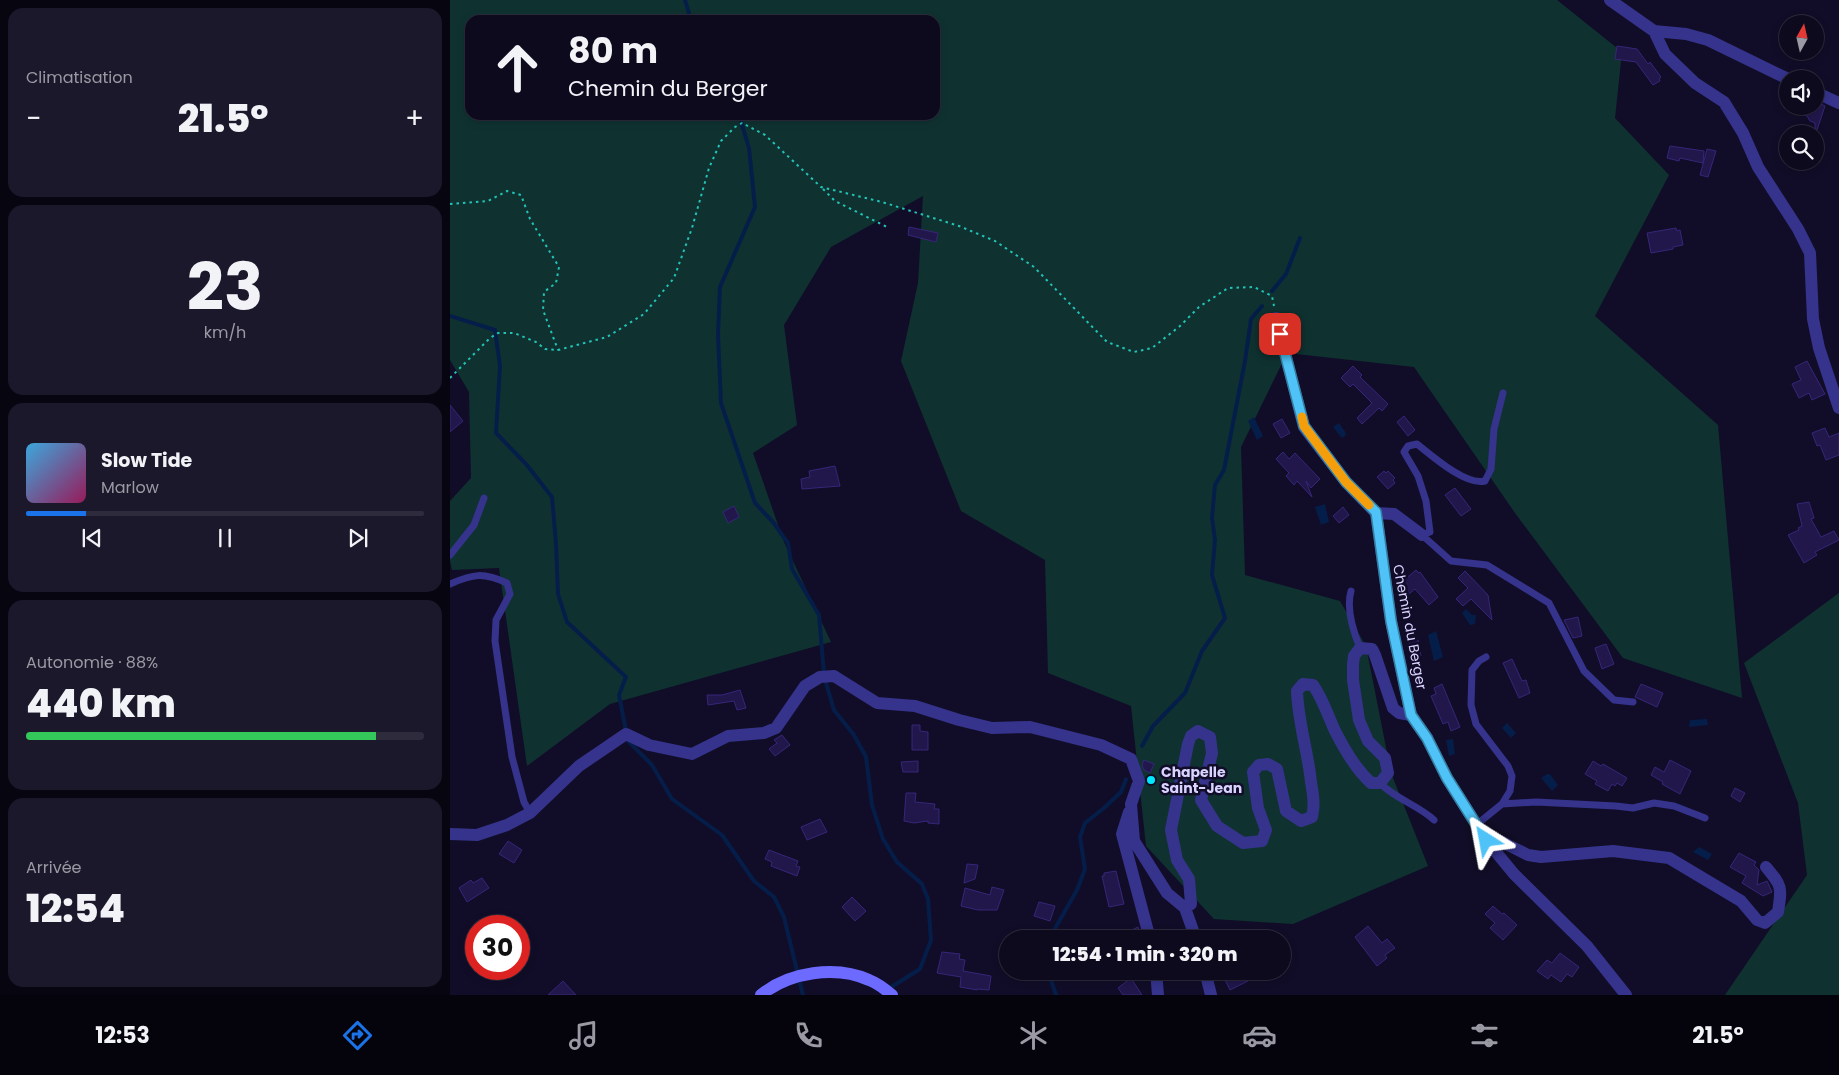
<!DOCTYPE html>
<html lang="fr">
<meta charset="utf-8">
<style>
:root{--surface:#0d0a1e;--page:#1b182b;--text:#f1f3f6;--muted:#9a9aa4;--line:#2d2b3c;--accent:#1a73e8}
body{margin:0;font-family:Poppins,sans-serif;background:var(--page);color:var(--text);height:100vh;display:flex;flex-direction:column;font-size:19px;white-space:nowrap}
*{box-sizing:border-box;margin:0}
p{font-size:16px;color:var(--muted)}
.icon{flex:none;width:28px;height:28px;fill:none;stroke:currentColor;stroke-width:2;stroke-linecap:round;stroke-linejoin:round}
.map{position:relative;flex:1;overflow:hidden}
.side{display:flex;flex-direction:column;gap:8px;padding:8px;background:#070610;width:450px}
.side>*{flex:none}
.guide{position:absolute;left:15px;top:15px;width:475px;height:105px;border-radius:15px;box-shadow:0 2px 8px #0003,0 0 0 1px var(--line);background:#0d0a1e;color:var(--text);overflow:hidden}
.needle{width:32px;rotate:8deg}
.fabs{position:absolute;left:1329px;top:15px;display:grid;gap:10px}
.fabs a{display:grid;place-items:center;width:45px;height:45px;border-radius:50%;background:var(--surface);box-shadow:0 2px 8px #0003,0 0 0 1px var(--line);font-size:25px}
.speed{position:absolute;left:15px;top:915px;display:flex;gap:10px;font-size:25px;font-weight:700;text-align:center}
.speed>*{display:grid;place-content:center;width:65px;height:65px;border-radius:50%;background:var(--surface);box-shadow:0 2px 8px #0003,0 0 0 1px var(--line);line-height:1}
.speed .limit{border:8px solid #d22;background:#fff;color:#111}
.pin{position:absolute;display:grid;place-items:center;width:42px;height:42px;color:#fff;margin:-21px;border-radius:10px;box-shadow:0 2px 8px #0006}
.me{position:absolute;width:55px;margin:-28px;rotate:326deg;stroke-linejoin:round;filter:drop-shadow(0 0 4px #0008)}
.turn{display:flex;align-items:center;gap:18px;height:105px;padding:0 20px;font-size:22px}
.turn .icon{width:65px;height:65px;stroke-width:2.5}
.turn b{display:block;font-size:35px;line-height:42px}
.big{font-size:38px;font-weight:800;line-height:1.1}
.side .tile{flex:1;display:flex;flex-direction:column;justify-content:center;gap:8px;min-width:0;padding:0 18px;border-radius:15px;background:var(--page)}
.side .dial{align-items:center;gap:0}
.dial b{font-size:65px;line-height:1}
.song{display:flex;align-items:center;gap:15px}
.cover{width:60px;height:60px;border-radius:8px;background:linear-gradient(135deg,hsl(200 70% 55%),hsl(330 70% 35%))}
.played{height:5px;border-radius:2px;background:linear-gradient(90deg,var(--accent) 15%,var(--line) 15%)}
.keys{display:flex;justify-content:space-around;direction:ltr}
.heat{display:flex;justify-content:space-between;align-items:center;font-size:28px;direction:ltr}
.charge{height:8px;border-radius:4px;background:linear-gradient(90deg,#34c759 88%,var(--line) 0)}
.trip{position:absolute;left:549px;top:930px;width:292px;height:50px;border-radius:25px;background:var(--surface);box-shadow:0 2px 8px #0003,0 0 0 1px var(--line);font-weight:800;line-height:50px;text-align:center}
.tab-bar{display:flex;height:80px;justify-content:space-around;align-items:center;background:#05040c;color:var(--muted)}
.tab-bar .icon{width:35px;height:35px}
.tab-bar .active{color:var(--accent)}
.tab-bar b{font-size:22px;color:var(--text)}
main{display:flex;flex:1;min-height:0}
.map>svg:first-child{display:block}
.green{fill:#0f3231;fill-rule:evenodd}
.water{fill:#051e49}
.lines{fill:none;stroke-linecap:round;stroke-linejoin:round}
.stream{stroke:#051e49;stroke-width:4}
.building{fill:#21174b;stroke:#362679}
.path{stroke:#22c4b8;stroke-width:2;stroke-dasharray:2.5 4;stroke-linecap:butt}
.lane{stroke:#35338c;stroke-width:7}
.street{stroke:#35338c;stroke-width:12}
.secondary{stroke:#6c6aff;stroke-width:12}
.route-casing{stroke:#337fa1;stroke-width:12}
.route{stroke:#4fc3f7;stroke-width:9}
.slow{stroke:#f59e0b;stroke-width:9}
.poi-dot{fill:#00e8fe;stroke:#110d28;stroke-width:2}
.labels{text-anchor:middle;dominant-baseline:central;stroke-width:5;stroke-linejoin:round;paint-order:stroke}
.street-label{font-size:14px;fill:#d8d3ff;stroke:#110d28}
.poi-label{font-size:14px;font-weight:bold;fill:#d8d3ff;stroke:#110d28;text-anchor:start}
</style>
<main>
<section class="side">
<div class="tile"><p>Climatisation</p>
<div class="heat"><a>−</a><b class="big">21.5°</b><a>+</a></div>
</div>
<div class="tile dial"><b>23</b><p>km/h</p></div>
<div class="tile">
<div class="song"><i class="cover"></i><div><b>Slow Tide</b><p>Marlow</p></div></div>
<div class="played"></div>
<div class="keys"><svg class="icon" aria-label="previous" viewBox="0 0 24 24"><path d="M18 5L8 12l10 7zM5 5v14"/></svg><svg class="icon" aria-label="pause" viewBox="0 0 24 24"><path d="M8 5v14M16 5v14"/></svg><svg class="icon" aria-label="next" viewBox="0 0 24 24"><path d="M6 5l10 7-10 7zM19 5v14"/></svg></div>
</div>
<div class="tile"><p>Autonomie · 88%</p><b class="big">440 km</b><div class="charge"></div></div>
<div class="tile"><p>Arrivée</p><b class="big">12:54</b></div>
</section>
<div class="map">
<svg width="1389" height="995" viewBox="0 0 1389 995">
<rect width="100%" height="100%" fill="#110d28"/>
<!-- green -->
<path class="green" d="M0,0H1107L1172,52L1165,118L1219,175L1145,316L1268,425L1292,698L1173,658L1065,513L964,367L837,353L791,447L795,575L890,601L916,646L941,773L978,866L843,924L764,919L696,846L681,706L598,673L595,560L511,511L451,361L468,283L473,196L381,247L334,325L347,425L303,453L334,542L381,642L160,704L77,766L49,568L2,570L0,561V501L21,478L19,392L0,360ZM20,20H485V115H20Z
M1389,593V995H1275L1357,875L1348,803L1294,663Z"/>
<!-- water -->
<path class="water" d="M804,417L813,436L807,440L798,421Z
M889,423L896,433L895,436L892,438L883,427Z
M875,504L879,522L871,525L865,507Z
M1016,609L1022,615H1026L1025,624L1020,625L1012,613Z
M986,631L993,657L984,661L978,635Z
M1257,719L1258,725L1239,727L1240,720Z
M1057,723L1066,733L1061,738L1052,728Z
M1003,739L1005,754L999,756L996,740Z
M1097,774H1100L1108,785L1102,791L1091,778Z
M1249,847L1262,854L1258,860L1243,852Z"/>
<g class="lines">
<!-- stream -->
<path class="stream" d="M235,0L241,20
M289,115L299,148L305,207L270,287L268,335L271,403L305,503L323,522L338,543L342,569L369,615L374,674
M822,291L836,274L850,238
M0,316L45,330L50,366L46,433L76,464L102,497L106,544L108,594L117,622L176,677L169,695L176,731
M376,683L384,710L404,735L416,757L422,805L433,839L447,862L472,884L478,899L481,940L470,969L438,989
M178,741L202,765L222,799L272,835L304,881L324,897L334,917L348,975
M692,746L703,726L735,693L752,651L775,618L762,575L765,540L762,518L765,485L774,470L795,361L801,319L812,306
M599,939L627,890L635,869L630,837L635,823L654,808L671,792L676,779
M598,971L606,995
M349,979L353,995"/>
</g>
<!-- building -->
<path class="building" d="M1167,46L1187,49L1198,64L1200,62L1211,77L1209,79L1210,81L1203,85L1186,62L1165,59Z
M1365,101L1375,106L1367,130H1365V123L1360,121L1357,116L1334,108V106H1365Z
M1220,146L1254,151L1253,163L1230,158L1229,161L1217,158Z
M1257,149L1266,151L1258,177L1250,175Z
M459,227L488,233L486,242L458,235Z
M1226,228L1227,231L1230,230L1233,245L1223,247V249L1201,253L1197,233Z
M1357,361L1375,394L1362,400L1359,393L1349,398L1342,384L1351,380L1345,367Z
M903,366L912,375L910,377L938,404L932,411L929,408L912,424L907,418L922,403L903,384L900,387L891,378Z
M0,405L13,421L0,432Z
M954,416L965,430L958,436L947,422Z
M832,419L840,433L831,438L823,424Z
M1375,428L1379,437L1389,433V455L1376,460L1370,445L1367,446L1362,433Z
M833,452L839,459L845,453L870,479L861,488L856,481L862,497L847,481L844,485L836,476L839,473L826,459Z
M385,466L390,486L352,489L351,479L360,477L359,471Z
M934,471L936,473L938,471L945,478L943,480L945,483L938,489L927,477Z
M1005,488L1021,509L1011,516L995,495Z
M1359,502L1364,518L1361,519L1371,537L1384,531L1389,540L1365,552L1367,555L1354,563L1338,535L1349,530L1348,528L1352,526L1347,504Z
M284,506L289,517L278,523L273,512Z
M893,507L899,515L889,523L883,516Z
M966,570L969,573L970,572L988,597L979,605L965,589L955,597L946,587Z
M1015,571L1038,595L1042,620L1021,599L1013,606L1006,599L1018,588L1008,578Z
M1128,617L1132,636L1123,638L1114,620Z
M968,640L971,656L961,654L959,642Z
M1156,644L1164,664L1152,669L1145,648Z
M1062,659L1072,681L1076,680L1080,693L1069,698L1053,663Z
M992,684L1010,727L1001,731L998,722L993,724L981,696L986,694L984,688Z
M1191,684L1213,693L1207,707L1185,697Z
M290,690L296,708L287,710L284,701L258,705L257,695H272Z
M462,725H470V731L478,732V750H462Z
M332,735L340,745L325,756L319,749L327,743L324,740Z
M694,760L704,764L700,773L694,770L692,765Z
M1220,760L1241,771L1230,794L1212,784L1213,782L1201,775L1205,767L1214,772Z
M468,761V772H453L451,762Z
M1143,761L1151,766L1153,764L1177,778L1172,786L1167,783L1165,786L1162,784L1158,791L1145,784L1147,781L1135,774Z
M1285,788L1295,793L1290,802L1281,796Z
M456,793H466L465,802L485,804L484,809H489V824L478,823V821L464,823L454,821Z
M370,819L377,832L357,840L351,827Z
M58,841L72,850L64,863L49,854Z
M319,850L348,861L346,866L350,867L347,876L321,866L322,862L315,859Z
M1289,853L1306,862L1304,865L1309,870L1307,885L1317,881L1322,892L1313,896L1292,883L1296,876L1280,867Z
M517,864L528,865L525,879L514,883Z
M666,871L674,904L659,907L652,876H654V873Z
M32,878L39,888L17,902L9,888L21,880L23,883Z
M542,887L554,890L547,910H528L511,906L515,888L540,895Z
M402,897L416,911L405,921L392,907Z
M589,902L605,906L600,921L584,916Z
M1043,906L1052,914L1054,913L1067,925L1053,940L1040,928L1045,923L1035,914Z
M918,926L932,943L937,939L945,948L935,955L937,958L927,966L905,937Z
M688,927L691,936L681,939L678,932Z
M492,952L510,954L509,959L515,960L513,971L541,976L539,990L527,989V990L510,987L511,977L487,973Z
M1110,953L1129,967L1122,977L1117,974L1111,982L1101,975L1098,979L1087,971L1097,960L1102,963Z
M778,971H793L798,981L780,990L772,974Z
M681,978L692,995H673L668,988Z
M113,981L126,995H98Z"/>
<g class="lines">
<!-- path -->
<path class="path" d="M373,189L385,201L439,228
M0,204L38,201L57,191L71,195L80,219L109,267L106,283L94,292L93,310L108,350
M0,378L40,338L48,333H64L86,342L95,349L108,350L157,337L194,314L224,278L242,228L259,168L271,141L285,127L292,123L315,135L371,187L432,202L509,226L545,241L584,267L657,342L684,352L702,348L730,326L749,307L778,288L804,287L822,296L824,306"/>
<!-- lane -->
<path class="lane" d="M826,318L841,329
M972,535L1001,561L1037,565L1099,603L1134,671L1164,700L1183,702
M972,535L980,532L976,501L968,476L954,452L958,446L967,444C982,456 1016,486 1035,481L1041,469L1044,429L1053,393
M0,555L24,525L34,498
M0,584C23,574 33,572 57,583L60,594L46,620L45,641L62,757L74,802L80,813
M901,591C896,609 903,631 910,648
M930,783C945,799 968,805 984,820
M1052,804L1086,802L1166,806L1183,808L1204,803L1224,806L1255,818
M1026,825L1052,804L1060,791L1062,776L1058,766L1026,724L1021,705L1022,670L1029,661L1036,657"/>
<!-- street -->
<path class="street" d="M1160,0L1204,31L1236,34L1258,40L1338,79
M1204,31L1215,54L1245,83L1274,102L1293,133L1308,167L1348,229L1360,253L1363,319L1369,348L1389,408
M1365,92L1389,103
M926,513L944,514L972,535
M961,715L977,738L997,778L1036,840L1064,874L1137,946L1176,995
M679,812L672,834L700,939
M0,834L27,835L57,825L80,813L129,766L176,734L199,745L242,754L278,736L314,733L326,728L355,686L370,677L384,676L427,703L465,706L509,720L542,728L580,727L651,745L681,759L689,781L681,804L684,841L717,893L735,908L746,939
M1036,840H1048L1078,855L1091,857L1163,851L1219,858L1291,901L1307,920L1315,923L1328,912C1332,887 1332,886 1316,867
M735,908L741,904L739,879L727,860L721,830L738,744L741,736L748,731L760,737L762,753L751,800L767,826L793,843L812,841L816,830L808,808L803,772L809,765L818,764L827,769L836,811L851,821L862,817C865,805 863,794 861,782C858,752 848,722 847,691L853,684L863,685C873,699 878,716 885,731C895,750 905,768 921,783H930L938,773L935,758L918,741L909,720L903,680V665L904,656L910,648L922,649L925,655L943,708L949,713L961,715L941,621L926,513L896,482L854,427L826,318
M706,971L708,995
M755,971L761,995"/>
<!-- secondary -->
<path class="secondary" d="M311,995C339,972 386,965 419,980C427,983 435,989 442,995"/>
</g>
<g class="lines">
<!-- route casing -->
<g class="route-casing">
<path id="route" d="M830,334L854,426L896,482L926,512L941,621L961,715L977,738L997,778L1036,840"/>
</g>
<!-- route -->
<use href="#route" class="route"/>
<!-- slow -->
<path class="slow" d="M852,417L854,426L896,482L919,505"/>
</g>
<!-- markers -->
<circle class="poi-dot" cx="701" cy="780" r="5"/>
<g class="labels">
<!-- street labels -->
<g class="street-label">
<text transform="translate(960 627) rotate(79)">Chemin du Berger</text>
</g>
<!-- poi labels -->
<g class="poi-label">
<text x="711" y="772">Chapelle<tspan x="711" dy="16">Saint-Jean</tspan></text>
</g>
</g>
</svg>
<div class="fabs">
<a><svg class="needle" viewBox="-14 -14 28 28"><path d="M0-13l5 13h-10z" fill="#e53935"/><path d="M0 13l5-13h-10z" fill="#9a9aa4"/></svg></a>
<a><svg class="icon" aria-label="sound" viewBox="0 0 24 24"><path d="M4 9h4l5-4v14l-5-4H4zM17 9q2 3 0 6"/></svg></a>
<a><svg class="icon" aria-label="search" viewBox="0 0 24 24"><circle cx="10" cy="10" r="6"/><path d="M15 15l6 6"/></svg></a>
</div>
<div class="speed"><div class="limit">30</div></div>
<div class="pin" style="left:830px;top:334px;background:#d93025"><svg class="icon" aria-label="arrive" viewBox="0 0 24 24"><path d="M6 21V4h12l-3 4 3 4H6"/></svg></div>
<svg class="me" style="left:1036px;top:840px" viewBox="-20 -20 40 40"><path d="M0-17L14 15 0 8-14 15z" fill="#4fc3f7" stroke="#fff" stroke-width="4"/></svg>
<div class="trip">12:54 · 1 min · 320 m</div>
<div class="guide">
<div class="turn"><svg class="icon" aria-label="ahead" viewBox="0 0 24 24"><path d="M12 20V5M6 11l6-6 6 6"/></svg><div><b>80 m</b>Chemin du Berger</div></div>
</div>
</div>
</main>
<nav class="tab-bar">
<b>12:53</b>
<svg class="icon active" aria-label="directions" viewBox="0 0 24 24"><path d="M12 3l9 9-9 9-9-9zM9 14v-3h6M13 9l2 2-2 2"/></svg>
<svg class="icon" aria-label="music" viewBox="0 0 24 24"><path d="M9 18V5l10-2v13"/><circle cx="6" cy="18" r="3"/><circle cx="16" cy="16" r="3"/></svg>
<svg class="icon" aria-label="phone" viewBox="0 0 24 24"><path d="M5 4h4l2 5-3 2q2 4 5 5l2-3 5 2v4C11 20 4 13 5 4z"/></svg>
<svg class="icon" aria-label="climate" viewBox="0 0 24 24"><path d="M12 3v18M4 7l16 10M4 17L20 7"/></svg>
<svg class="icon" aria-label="car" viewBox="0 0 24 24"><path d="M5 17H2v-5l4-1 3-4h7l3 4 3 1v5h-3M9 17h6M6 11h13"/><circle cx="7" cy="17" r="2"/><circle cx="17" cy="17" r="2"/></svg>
<svg class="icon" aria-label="filters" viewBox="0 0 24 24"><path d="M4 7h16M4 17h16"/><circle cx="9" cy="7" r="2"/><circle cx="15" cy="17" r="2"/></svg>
<b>21.5°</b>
</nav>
